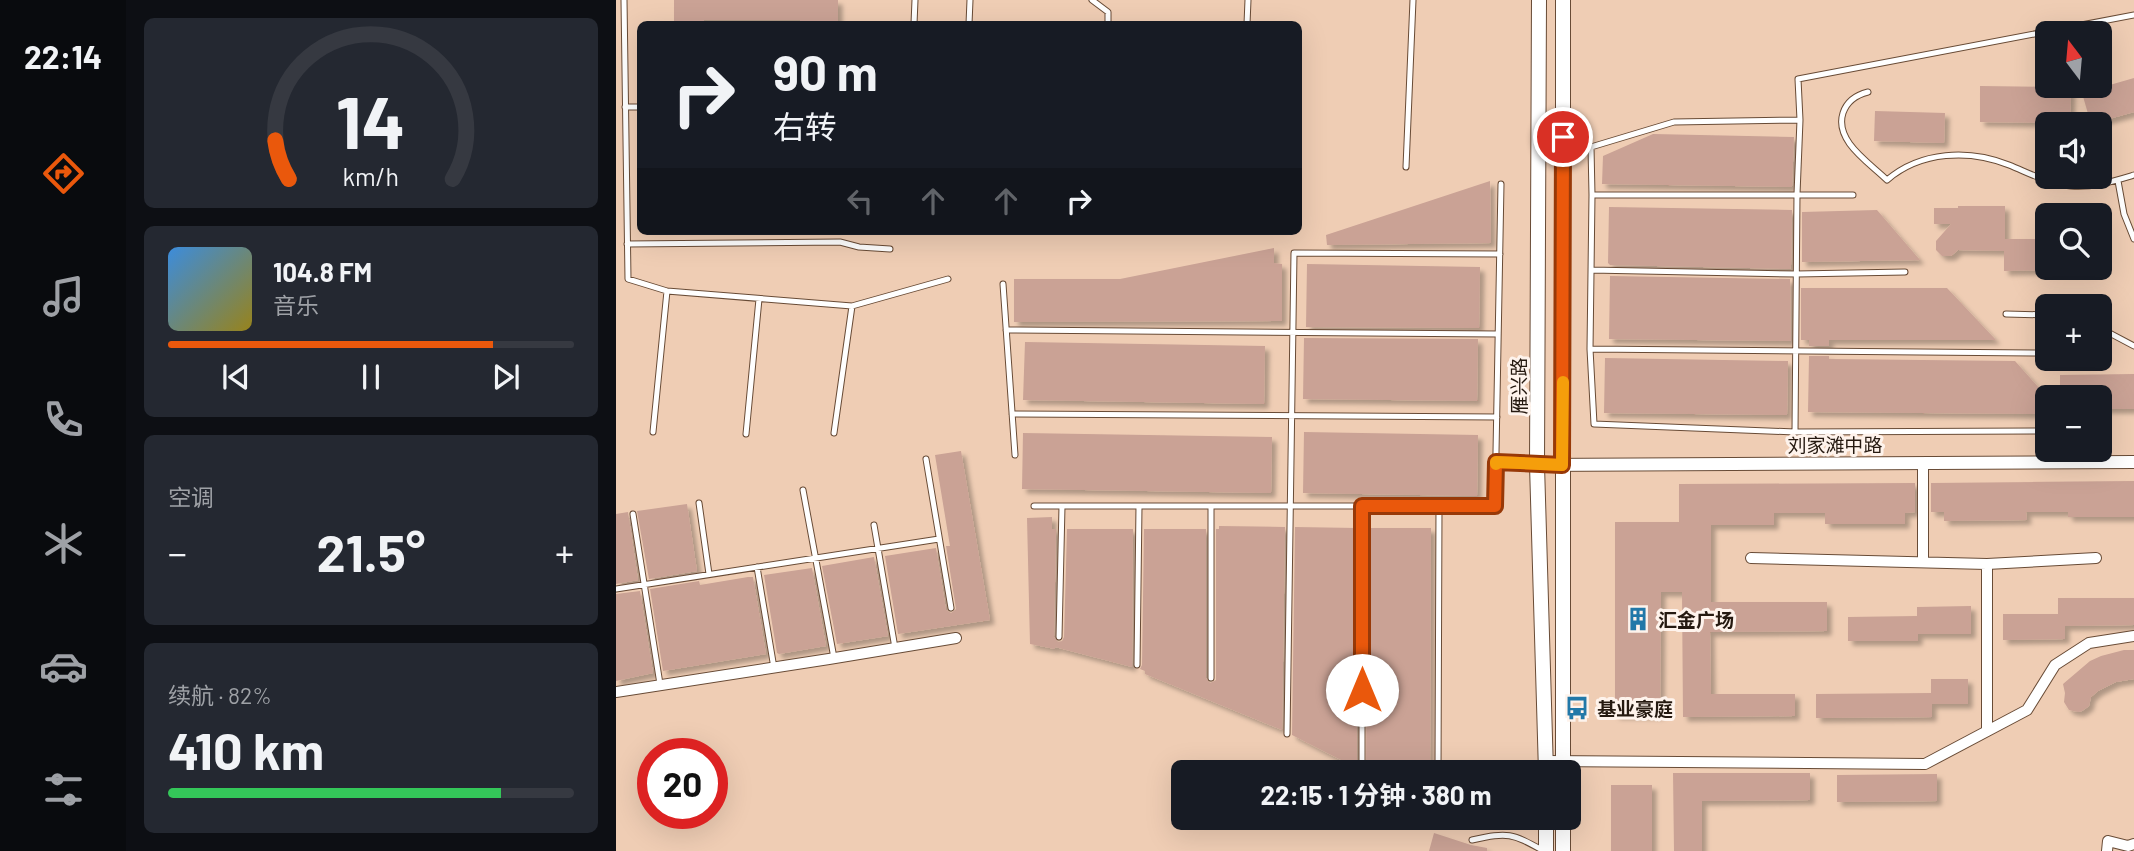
<!DOCTYPE html>
<html lang="zh">
<meta charset="utf-8">
<style>
:root{--surface:#171b24;--page:#242831;--text:#f1f3f6;--muted:#9ea1a6;--line:#363941;--accent:#ea580c}
body{margin:0;font-family:Barlow,"Noto Sans SC",sans-serif;background:var(--page);color:var(--text);height:100vh;display:flex;flex-direction:column;font-size:26px;white-space:nowrap}
*{box-sizing:border-box;margin:0}
p{font-size:23px;color:var(--muted)}
.icon{flex:none;width:38px;height:38px;fill:none;stroke:currentColor;stroke-width:2;stroke-linecap:round;stroke-linejoin:round}
.map{position:relative;flex:1;overflow:hidden}
.sheet{display:flex;flex-direction:column;gap:18px;padding:18px;background:#0d0f14;width:490px}
.sheet>*{flex:none}
.hud{position:absolute;left:21px;top:21px;width:665px;height:214px;border-radius:10px;box-shadow:0 7px 28px #0002;background:#171b24;color:var(--text);overflow:hidden}
.needle{width:46px;rotate:344deg}
.tools{position:absolute;left:1419px;top:21px;display:grid;gap:14px}
.tools a{display:grid;place-items:center;width:77px;height:77px;border-radius:10px;background:var(--surface);box-shadow:0 7px 28px #0002;font-size:35px}
.speed{position:absolute;left:21px;top:738px;display:flex;gap:14px;font-size:35px;font-weight:700;text-align:center}
.speed>*{display:grid;place-content:center;width:91px;height:91px;border-radius:50%;background:var(--surface);box-shadow:0 7px 28px #0002;line-height:1}
.speed .limit{border:10px solid #d22;background:#fff;color:#111}
.pin{position:absolute;display:grid;place-items:center;width:60px;height:60px;color:#fff;margin:-30px;border:4px solid #fff;border-radius:50%;box-shadow:0 2px 7px #0007}
.me{position:absolute;width:77px;margin:-38px;rotate:0deg;stroke-linejoin:round;filter:drop-shadow(0 0 5px #0008)}
.turn{display:flex;align-items:center;gap:24px;height:147px;padding:0 21px;font-size:32px}
.turn .icon{width:91px;height:91px;stroke-width:2.5}
.turn b{display:block;font-size:49px;line-height:60px}
.lanes{display:flex;align-items:center;height:66px;padding:0 21px;background:#0003;justify-content:center;gap:35px;direction:ltr}
.lanes .off{opacity:.35}
.big{font-size:52px;font-weight:700;line-height:1.1}
.sheet .card{flex:1;display:flex;flex-direction:column;justify-content:center;gap:10px;min-width:0;padding:0 24px;border-radius:10px;background:var(--page)}
.sheet .dial{align-items:center;gap:0}
.dial svg{height:182px;overflow:visible;fill:none;stroke:var(--line);stroke-width:7;stroke-linecap:round;text-anchor:middle}
.dial text{fill:var(--text);stroke:none}
.song{display:flex;align-items:center;gap:21px}
.cover{width:84px;height:84px;border-radius:10px;background:linear-gradient(135deg,hsl(210 70% 55%),hsl(50 70% 35%))}
.played{height:7px;border-radius:4px;background:linear-gradient(90deg,var(--accent) 80%,var(--line) 80%)}
.keys{display:flex;justify-content:space-around;direction:ltr}
.heat{display:flex;justify-content:space-between;align-items:center;font-size:38px;direction:ltr}
.charge{height:10px;border-radius:5px;background:linear-gradient(90deg,#34c759 82%,var(--line) 0)}
.trip{position:absolute;left:555px;top:760px;width:410px;height:70px;border-radius:10px;background:var(--surface);box-shadow:0 7px 28px #0002;font-weight:700;line-height:70px;text-align:center}
main{display:flex;flex:1;min-height:0}
.menu{display:flex;flex-direction:column;width:126px;justify-content:space-around;align-items:center;background:#090b0e;color:var(--muted)}
.menu .icon{width:49px;height:49px}
.menu .active{color:var(--accent)}
.menu b{font-size:32px;color:var(--text)}
.map>svg:first-child{display:block}
.building{fill:#caa295;filter:url(#shadow)}
.lines{fill:none;stroke-linecap:round;stroke-linejoin:round}
.service-casing{stroke:#684b36;stroke-width:7}
.minor-casing{stroke:#684b36;stroke-width:12}
.tertiary-casing{stroke:#684b36;stroke-width:14}
.secondary-casing{stroke:#684b36;stroke-width:16}
.service{stroke:#fff;stroke-width:5}
.minor{stroke:#fff;stroke-width:10}
.tertiary{stroke:#fff;stroke-width:12}
.secondary{stroke:#fff;stroke-width:14}
.route-casing{stroke:#983908;stroke-width:18}
.route{stroke:#ea580c;stroke-width:12}
.slow{stroke:#f59e0b;stroke-width:12}
.labels{text-anchor:middle;dominant-baseline:central;stroke-width:6;stroke-linejoin:round;paint-order:stroke}
.street-label{font-size:19px;fill:#251910;stroke:#fef3ec}
.poi-label{font-size:19px;font-weight:bold;fill:#251910;stroke:#fef3ec;text-anchor:start}
</style>
<main>
<nav class="menu">
<b>22:14</b>
<svg class="icon active" aria-label="directions" viewBox="0 0 24 24"><path d="M12 3l9 9-9 9-9-9zM9 14v-3h6M13 9l2 2-2 2"/></svg>
<svg class="icon" aria-label="music" viewBox="0 0 24 24"><path d="M9 18V5l10-2v13"/><circle cx="6" cy="18" r="3"/><circle cx="16" cy="16" r="3"/></svg>
<svg class="icon" aria-label="phone" viewBox="0 0 24 24"><path d="M5 4h4l2 5-3 2q2 4 5 5l2-3 5 2v4C11 20 4 13 5 4z"/></svg>
<svg class="icon" aria-label="climate" viewBox="0 0 24 24"><path d="M12 3v18M4 7l16 10M4 17L20 7"/></svg>
<svg class="icon" aria-label="car" viewBox="0 0 24 24"><path d="M5 17H2v-5l4-1 3-4h7l3 4 3 1v5h-3M9 17h6M6 11h13"/><circle cx="7" cy="17" r="2"/><circle cx="17" cy="17" r="2"/></svg>
<svg class="icon" aria-label="filters" viewBox="0 0 24 24"><path d="M4 7h16M4 17h16"/><circle cx="9" cy="7" r="2"/><circle cx="15" cy="17" r="2"/></svg>
</nav>
<section class="sheet">
<div class="card dial"><svg viewBox="0 0 100 80">
<path d="M14 69A42 42 0 1 1 86 69"/>
<path d="M14 69A42 42 0 0 1 8 52" stroke="#ea580c"/>
<text x="50" y="56" font-size="32" font-weight="700">14</text>
<text x="50" y="72" font-size="11">km/h</text>
</svg></div>
<div class="card">
<div class="song"><i class="cover"></i><div><b>104.8 FM</b><p>音乐</p></div></div>
<div class="played"></div>
<div class="keys"><svg class="icon" aria-label="previous" viewBox="0 0 24 24"><path d="M18 5L8 12l10 7zM5 5v14"/></svg><svg class="icon" aria-label="pause" viewBox="0 0 24 24"><path d="M8 5v14M16 5v14"/></svg><svg class="icon" aria-label="next" viewBox="0 0 24 24"><path d="M6 5l10 7-10 7zM19 5v14"/></svg></div>
</div>
<div class="card"><p>空调</p>
<div class="heat"><a>−</a><b class="big">21.5°</b><a>+</a></div>
</div>
<div class="card"><p>续航 · 82%</p><b class="big">410 km</b><div class="charge"></div></div>
</section>
<div class="map">
<svg width="1518" height="851" viewBox="0 0 1518 851">
<defs>
<filter id="shadow"><feDropShadow dx="4.5" dy="4.5" stdDeviation="2" flood-color="#0004"/></filter>
</defs>
<rect width="100%" height="100%" fill="#efcdb4"/>
<!-- building -->
<path class="building" d="M58,0H222V24H184V20H88V24H58Z
M1518,78V112L1475,124L1466,93Z
M1364,86L1455,87L1454,123L1364,122Z
M1259,111L1329,113L1328,143L1258,141Z
M1037,134L1178,137L1176,187L986,184L987,156Z
M874,181L875,243L711,245L710,235Z
M1342,206H1389V239H1432V270L1388,271V251L1342,250L1335,256H1326L1320,250V241L1335,224H1318V208H1342Z
M993,207L1176,210L1175,266L1174,269L994,265L992,263Z
M1261,210L1304,260L1186,262V212Z
M658,248V263L666,264V321L398,322V279H504Z
M691,264L864,267L863,328L690,327Z
M994,276L1174,279L1175,341L993,339Z
M1185,288H1331L1380,340H1213V346H1193V340H1185Z
M688,338L862,339L861,401L687,399Z
M409,342L649,346L648,404L407,400Z
M1193,356H1213V359L1399,361L1432,398V414L1192,412Z
M989,358L1172,361L1171,415L988,413Z
M1518,374V409H1484V397H1444V375Z
M688,432L862,435L861,496L687,493Z
M407,433L656,437L655,493L406,489Z
M345,451L374,620L282,634L269,556L320,548L330,610L335,613L340,609L330,546H334L319,455Z
M1518,481V517H1452V512H1410L1411,520L1328,521V512H1315V483Z
M1299,483V512L1289,513V524H1209V513H1158V525H1095V602H1211V631L1094,632L1095,694H1179V716L1067,717L1066,592H1045L1044,715H999V522H1063V484Z
M71,504L81,571L33,579L21,511Z
M12,512L22,580L0,584V514Z
M436,517V529H440L438,637L442,642L446,641L448,637L451,529H517L516,667L439,647V649L414,644L411,518Z
M603,526L669,527L666,730L529,674V671L524,669L526,665L528,529H590V678L594,683L600,680V529H603Z
M679,527L741,528V768L676,735Z
M751,528H815L814,772H750Z
M258,557L272,636L221,644L206,566Z
M196,568L210,646L163,654L161,653L148,575Z
M132,577H137L150,654L47,671L34,589L83,581L84,585Z
M24,591L37,673L0,681V594Z
M1442,598H1518V625L1449,626V639L1387,640V614H1442Z
M1355,606V634H1302V641H1232V617L1301,616V607Z
M1508,650H1518V679L1500,682L1482,691L1475,697L1473,706L1466,711L1462,712L1453,710L1448,702L1449,693L1447,684L1474,661L1485,656Z
M1315,679H1352V704H1316V717L1200,718V694L1315,693Z
M1057,773H1194V800L1086,801V851H1058Z
M1321,774V801L1221,802V775Z
M995,785H1036V851H995Z
M818,833L855,845L871,848V851H813Z"/>
<g class="lines">
<!-- service casing -->
<g class="service-casing">
<path id="service" d="M8,0L12,279L51,291L236,306L332,279
M476,0L492,12V24
M298,24L299,0
M353,24L354,0
M631,24L632,0
M1252,92C1240,95 1231,101 1227,113C1218,141 1254,163 1271,180C1305,151 1353,149 1393,165C1413,173 1433,184 1455,186C1476,188 1498,181 1518,175
M9,107H24
M1184,120L1182,79L1518,15
M790,167L797,0
M1502,181L1508,214L1518,239
M976,195H1237
M11,244L224,242L243,247L274,249
M975,270L1181,274L1289,272
M387,284L399,455
M1390,314L1432,315
M1484,328L1518,346
M390,330L882,334
M974,349L1424,353
M396,414L881,417
M37,432L51,291
M1179,432L1181,194L1184,120L1058,122L975,147L976,195L974,349L978,424L1179,432L1432,431
M218,433L236,306
M130,434L143,299
M310,459L335,608
M880,462L918,465
M187,490L218,658
M83,503L93,574
M418,506H879L885,184
M17,514L44,684
M258,525L279,648
M141,567L158,668
M0,589L323,539
M443,637L446,506
M521,665L523,506
M595,678V506
M671,734L678,253L884,254
M746,769V506
M822,772L823,506
M856,840C893,832 895,833 928,851"/>
</g>
<!-- minor casing -->
<g class="minor-casing">
<path id="minor" d="M1307,463V562
M1135,558L1371,564L1480,558
M1371,564V731
M0,692L213,659L340,638
M930,761L1309,764L1411,710L1439,665L1473,643L1518,636
M1491,851L1492,841L1512,846L1518,844"/>
</g>
<!-- tertiary casing -->
<g class="tertiary-casing">
<path id="tertiary" d="M921,465L1518,462"/>
</g>
<!-- secondary casing -->
<g class="secondary-casing">
<path id="secondary" d="M923,0L921,465L930,772
M947,0V772
M947,817V851
M930,851V817"/>
</g>
<!-- service -->
<use href="#service" class="service"/>
<!-- minor -->
<use href="#minor" class="minor"/>
<!-- tertiary -->
<use href="#tertiary" class="tertiary"/>
<!-- secondary -->
<use href="#secondary" class="secondary"/>
</g>
<g class="lines">
<!-- route casing -->
<g class="route-casing">
<path id="route" d="M746,690V506H879L880,462L946,465L947,137"/>
</g>
<!-- route -->
<use href="#route" class="route"/>
<!-- slow -->
<path class="slow" d="M880,464V462L946,465L947,382"/>
</g>
<!-- icons -->
<defs>
<g id="building-bare" transform="scale(1.89)"><path d="M-4-6H4V6H1V3H-1V6H-4ZM-2.5-4.3h1.7v1.8h-1.7ZM.8-4.3h1.7v1.8H.8ZM-2.5-1h1.7V.8h-1.7ZM.8-1h1.7V.8H.8Z" fill="#2278a8" stroke="#fef3ec" stroke-width="2.5" paint-order="stroke"/></g>
<g id="bus-bare" transform="scale(1.89)"><path d="M-5-6H5V4H4V6H2V4H-2V6H-4V4H-5ZM-3.5-4V0h7V-4ZM-3.5 1.2v1.5H-2V1.2ZM2 1.2v1.5H3.5V1.2Z" fill="#2278a8" stroke="#fef3ec" stroke-width="2.5" paint-order="stroke"/></g>
</defs>
<g fill-rule="evenodd">
<use href="#building-bare" x="1022" y="619"/>
<use href="#bus-bare" x="961" y="708"/>
</g>
<g class="labels">
<!-- street labels -->
<g class="street-label">
<text transform="translate(902 386) rotate(-90)">雁兴路</text>
<text x="1219" y="444">刘家滩中路</text>
</g>
<!-- poi labels -->
<g class="poi-label">
<text x="1042" y="619">汇金广场</text>
<text x="981" y="708">基业豪庭</text>
</g>
</g>
</svg>
<div class="tools">
<a><svg class="needle" viewBox="-14 -14 28 28"><path d="M0-13l5 13h-10z" fill="#e53935"/><path d="M0 13l5-13h-10z" fill="#9ea1a6"/></svg></a>
<a><svg class="icon" aria-label="sound" viewBox="0 0 24 24"><path d="M4 9h4l5-4v14l-5-4H4zM17 9q2 3 0 6"/></svg></a>
<a><svg class="icon" aria-label="search" viewBox="0 0 24 24"><circle cx="10" cy="10" r="6"/><path d="M15 15l6 6"/></svg></a>
<a>+</a>
<a>−</a>
</div>
<div class="speed"><div class="limit">20</div></div>
<div class="pin" style="left:947px;top:137px;background:#d93025"><svg class="icon" aria-label="arrive" viewBox="0 0 24 24"><path d="M6 21V4h12l-3 4 3 4H6"/></svg></div>
<svg class="me" style="left:746px;top:690px" viewBox="-20 -20 40 40"><circle r="19" fill="#fff"/><path d="M0-13L10 11 0 6-10 11z" fill="#ea580c"/></svg>
<div class="trip">22:15 · 1 分钟 · 380 m</div>
<div class="hud">
<div class="turn"><svg class="icon" aria-label="right" viewBox="0 0 24 24"><path d="M7 20v-9h11M14 6l5 5-5 5"/></svg><div><b>90 m</b>右转</div></div>
<div class="lanes"><svg class="icon off" aria-label="left" viewBox="0 0 24 24"><path d="M17 20v-9H6M10 6l-5 5 5 5"/></svg><svg class="icon off" aria-label="ahead" viewBox="0 0 24 24"><path d="M12 20V5M6 11l6-6 6 6"/></svg><svg class="icon off" aria-label="ahead" viewBox="0 0 24 24"><path d="M12 20V5M6 11l6-6 6 6"/></svg><svg class="icon" aria-label="right" viewBox="0 0 24 24"><path d="M7 20v-9h11M14 6l5 5-5 5"/></svg></div>
</div>
</div>
</main>
